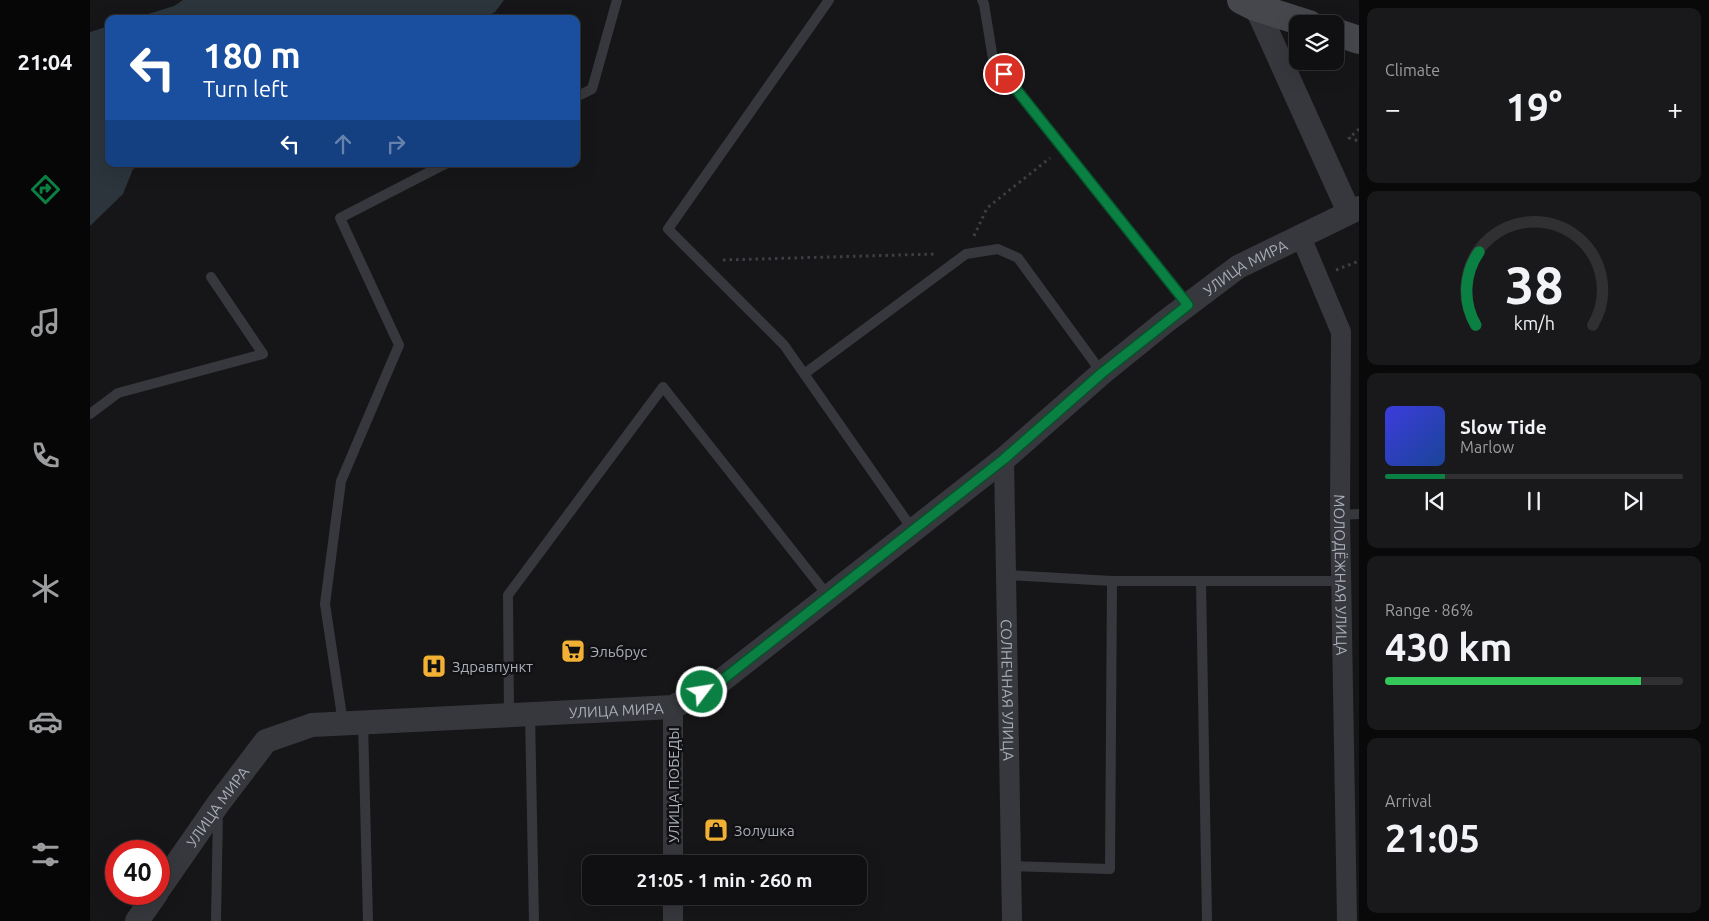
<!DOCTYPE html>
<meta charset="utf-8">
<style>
:root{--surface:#101012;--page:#19191b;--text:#f1f3f6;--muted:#9c9d9f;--line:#303032;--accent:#0b8043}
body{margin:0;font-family:Ubuntu,sans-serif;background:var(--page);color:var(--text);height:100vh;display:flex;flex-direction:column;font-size:19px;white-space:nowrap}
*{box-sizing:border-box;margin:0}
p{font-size:16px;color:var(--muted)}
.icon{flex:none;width:28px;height:28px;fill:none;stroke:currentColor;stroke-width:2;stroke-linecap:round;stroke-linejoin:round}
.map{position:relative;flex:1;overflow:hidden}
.panel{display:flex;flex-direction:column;gap:8px;padding:8px;background:#09090a;width:350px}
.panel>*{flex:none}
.top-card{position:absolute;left:15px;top:15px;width:475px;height:152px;border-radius:10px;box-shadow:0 5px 20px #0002,0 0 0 1px var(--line);background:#1a4fa0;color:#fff;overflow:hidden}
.controls{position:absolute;left:1199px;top:15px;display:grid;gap:10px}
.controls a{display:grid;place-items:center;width:55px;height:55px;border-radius:10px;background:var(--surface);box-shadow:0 5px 20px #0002,0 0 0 1px var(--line);font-size:25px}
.speed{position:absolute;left:15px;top:840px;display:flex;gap:10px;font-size:25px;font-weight:700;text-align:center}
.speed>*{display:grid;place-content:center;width:65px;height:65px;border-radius:50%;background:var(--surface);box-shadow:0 5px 20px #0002,0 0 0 1px var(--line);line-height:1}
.speed .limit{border:8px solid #d22;background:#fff;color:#111}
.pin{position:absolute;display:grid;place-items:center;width:42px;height:42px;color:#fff;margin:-21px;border:2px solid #fff;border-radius:50%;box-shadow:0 1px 5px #0007}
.me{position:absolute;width:55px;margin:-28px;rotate:59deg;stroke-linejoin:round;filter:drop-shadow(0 0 4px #0008)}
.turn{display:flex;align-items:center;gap:18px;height:105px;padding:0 15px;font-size:22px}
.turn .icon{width:65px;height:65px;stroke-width:2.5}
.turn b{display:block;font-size:35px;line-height:42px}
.lanes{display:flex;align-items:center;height:48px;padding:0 15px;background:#0003;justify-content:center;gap:25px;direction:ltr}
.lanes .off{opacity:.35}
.big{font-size:38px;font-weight:700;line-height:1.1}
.panel .card{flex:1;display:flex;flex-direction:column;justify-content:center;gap:8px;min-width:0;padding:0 18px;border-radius:10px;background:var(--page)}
.panel .dial{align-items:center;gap:0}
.dial svg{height:130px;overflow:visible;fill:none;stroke:var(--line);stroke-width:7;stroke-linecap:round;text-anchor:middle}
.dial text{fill:var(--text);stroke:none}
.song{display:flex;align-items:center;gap:15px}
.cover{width:60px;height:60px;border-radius:8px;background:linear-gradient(135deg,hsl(240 70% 55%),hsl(220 70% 35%))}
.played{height:5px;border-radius:2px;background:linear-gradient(90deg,var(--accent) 20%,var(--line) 20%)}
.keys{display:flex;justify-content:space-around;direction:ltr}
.heat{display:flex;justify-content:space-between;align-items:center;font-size:28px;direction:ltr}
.charge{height:8px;border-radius:4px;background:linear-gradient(90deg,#34c759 86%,var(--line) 0)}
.trip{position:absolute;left:492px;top:855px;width:285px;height:50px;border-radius:10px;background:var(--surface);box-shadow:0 5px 20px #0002,0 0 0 1px var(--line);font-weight:700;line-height:50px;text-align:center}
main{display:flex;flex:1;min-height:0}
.tabs{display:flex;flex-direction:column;width:90px;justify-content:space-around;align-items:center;background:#060607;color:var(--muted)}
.tabs .icon{width:35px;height:35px}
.tabs .on{color:var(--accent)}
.tabs b{font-size:22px;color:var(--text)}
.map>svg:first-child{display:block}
.water{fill:#2c353c}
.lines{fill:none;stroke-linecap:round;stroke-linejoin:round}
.path{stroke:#3d3f44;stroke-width:3;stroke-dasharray:2.5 4;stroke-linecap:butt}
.service{stroke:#37383d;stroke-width:10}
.minor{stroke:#37383d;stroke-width:20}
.tertiary{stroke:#37383d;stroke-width:24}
.secondary{stroke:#45474d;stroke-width:28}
.route-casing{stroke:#07532c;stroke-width:12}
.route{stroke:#0b8043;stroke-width:9}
.labels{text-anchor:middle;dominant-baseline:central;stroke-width:5;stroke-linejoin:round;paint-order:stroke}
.street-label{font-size:15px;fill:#a8adb8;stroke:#111113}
.poi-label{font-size:15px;fill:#a8adb8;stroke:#111113;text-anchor:start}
</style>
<main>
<nav class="tabs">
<b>21:04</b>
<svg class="icon on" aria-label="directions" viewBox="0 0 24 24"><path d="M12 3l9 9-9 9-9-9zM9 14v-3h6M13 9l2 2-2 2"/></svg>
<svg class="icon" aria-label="music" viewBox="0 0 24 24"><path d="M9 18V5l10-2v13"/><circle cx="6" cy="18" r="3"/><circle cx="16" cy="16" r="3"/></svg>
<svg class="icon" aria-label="phone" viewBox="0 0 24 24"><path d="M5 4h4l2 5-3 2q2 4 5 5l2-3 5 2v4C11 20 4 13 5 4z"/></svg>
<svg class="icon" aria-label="climate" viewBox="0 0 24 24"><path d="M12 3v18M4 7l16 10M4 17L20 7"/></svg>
<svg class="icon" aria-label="car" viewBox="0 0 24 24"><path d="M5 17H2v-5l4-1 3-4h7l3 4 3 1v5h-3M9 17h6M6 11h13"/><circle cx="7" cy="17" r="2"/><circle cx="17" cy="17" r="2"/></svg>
<svg class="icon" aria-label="filters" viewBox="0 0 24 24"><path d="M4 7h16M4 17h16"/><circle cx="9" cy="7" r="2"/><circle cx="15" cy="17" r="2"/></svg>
</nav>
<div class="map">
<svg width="1269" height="921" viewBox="0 0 1269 921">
<rect width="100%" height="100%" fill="#161618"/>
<!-- water -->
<path class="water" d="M93,0H414L405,12L392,19H42L84,6Z
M19,26V164H54L43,169L33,194L0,226V32Z"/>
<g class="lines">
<!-- path -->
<path class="path" d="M1269,129L1259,138L1269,141
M884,236L897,208L960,158
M633,260L846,254
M1246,270L1269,261"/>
<!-- service -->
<path class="service" d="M739,0L578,229L694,345L823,530
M892,0L894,4L903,59L1098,305
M486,97L502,89L527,0
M714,374L876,254L908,249L928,258L1012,373
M0,414L28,393L173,354L121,277
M1250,515L1269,514
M916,575L1022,581H1251
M1111,581L1117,921
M440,713L444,921
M419,714L418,595L573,387L739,597
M273,722L278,921
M253,723L235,604L251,481L309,345L250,218L355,164
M921,866L1020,869L1022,581
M126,921L128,812"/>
<!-- minor -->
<g class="minor">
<path id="s1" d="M1211,237L1251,332L1250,515L1257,921"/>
<path id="s2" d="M914,459L922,921"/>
<path d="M583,707V864"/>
<path d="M583,896V921"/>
</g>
<!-- tertiary -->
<g class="tertiary">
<path d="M1163,0L1259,212"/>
<path id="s3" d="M69,889L128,804L176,741L222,725L583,707L627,684L914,459L1012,373L1075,322L1148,267L1269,208"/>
<path d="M47,921L66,894"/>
</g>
<!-- secondary -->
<path class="secondary" d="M1151,0L1165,7L1219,24
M1245,32L1269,40"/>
</g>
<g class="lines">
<!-- route casing -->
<g class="route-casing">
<path id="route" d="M612,692L627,684L914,459L1012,373L1098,305L914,74"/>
</g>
<!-- route -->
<use href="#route" class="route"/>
</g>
<!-- icons -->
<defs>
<g id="supermarket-square" transform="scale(1.25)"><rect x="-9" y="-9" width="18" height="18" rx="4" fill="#f2b134" stroke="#111113"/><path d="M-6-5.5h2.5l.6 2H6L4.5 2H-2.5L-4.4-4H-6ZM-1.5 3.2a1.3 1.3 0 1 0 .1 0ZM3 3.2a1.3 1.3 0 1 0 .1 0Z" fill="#111"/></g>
<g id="hospital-square" transform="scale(1.25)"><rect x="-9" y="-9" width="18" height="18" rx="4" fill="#f2b134" stroke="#111113"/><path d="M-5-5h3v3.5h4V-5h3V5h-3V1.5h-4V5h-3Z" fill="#111"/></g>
<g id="shop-square" transform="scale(1.25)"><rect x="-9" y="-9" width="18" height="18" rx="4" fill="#f2b134" stroke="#111113"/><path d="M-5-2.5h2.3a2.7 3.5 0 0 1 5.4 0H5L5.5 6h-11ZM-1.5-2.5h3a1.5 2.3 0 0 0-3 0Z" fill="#111"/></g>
</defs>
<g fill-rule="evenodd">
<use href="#supermarket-square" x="483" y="651"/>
<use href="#hospital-square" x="344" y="666"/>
<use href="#shop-square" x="626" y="830"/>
</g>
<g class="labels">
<!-- street labels -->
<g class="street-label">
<text stroke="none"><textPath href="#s3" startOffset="1316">УЛИЦА МИРА</textPath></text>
<text stroke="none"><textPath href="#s1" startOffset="346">МОЛОДЁЖНАЯ УЛИЦА</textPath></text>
<text stroke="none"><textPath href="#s2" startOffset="231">СОЛНЕЧНАЯ УЛИЦА</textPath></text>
<text stroke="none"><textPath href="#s3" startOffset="536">УЛИЦА МИРА</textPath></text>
<text transform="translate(583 785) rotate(-90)">УЛИЦА ПОБЕДЫ</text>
<text stroke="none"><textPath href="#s3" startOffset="101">УЛИЦА МИРА</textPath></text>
</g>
<!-- poi labels -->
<g class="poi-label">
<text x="500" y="651">Эльбрус</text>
<text x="362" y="666">Здравпункт</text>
<text x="644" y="830">Золушка</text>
</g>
</g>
</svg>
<div class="controls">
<a><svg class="icon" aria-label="layers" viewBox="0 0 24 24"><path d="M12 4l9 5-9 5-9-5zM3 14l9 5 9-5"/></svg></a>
</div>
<div class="speed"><div class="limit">40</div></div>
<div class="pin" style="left:914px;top:74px;background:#d93025"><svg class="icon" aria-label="arrive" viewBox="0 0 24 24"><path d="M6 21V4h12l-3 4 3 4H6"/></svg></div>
<svg class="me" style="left:612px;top:692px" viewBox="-20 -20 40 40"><circle r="17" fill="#0b8043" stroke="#fff" stroke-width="3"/><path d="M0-11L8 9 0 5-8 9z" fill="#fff"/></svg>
<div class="trip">21:05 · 1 min · 260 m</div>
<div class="top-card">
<div class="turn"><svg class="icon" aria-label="left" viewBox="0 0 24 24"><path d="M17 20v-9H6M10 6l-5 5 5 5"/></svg><div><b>180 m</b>Turn left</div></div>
<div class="lanes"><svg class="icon" aria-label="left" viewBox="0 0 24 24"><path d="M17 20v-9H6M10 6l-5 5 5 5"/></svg><svg class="icon off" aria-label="ahead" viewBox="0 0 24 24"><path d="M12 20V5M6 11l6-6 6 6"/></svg><svg class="icon off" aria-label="right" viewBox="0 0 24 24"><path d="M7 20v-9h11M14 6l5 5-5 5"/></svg></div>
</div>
</div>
<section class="panel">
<div class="card"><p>Climate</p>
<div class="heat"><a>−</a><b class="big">19°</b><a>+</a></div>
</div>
<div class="card dial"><svg viewBox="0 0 100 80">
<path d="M14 69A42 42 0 1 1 86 69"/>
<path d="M14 69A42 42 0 0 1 16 24" stroke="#0b8043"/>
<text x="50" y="56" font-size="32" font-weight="700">38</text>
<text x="50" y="72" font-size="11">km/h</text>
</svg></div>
<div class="card">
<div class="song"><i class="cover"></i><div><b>Slow Tide</b><p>Marlow</p></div></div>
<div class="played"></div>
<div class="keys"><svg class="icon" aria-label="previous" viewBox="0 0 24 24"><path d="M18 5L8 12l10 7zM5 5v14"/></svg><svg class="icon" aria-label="pause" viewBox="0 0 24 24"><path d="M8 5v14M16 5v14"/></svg><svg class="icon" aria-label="next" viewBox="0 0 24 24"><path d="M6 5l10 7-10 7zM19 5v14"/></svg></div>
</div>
<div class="card"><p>Range · 86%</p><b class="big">430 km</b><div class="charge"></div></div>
<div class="card"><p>Arrival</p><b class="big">21:05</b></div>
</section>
</main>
